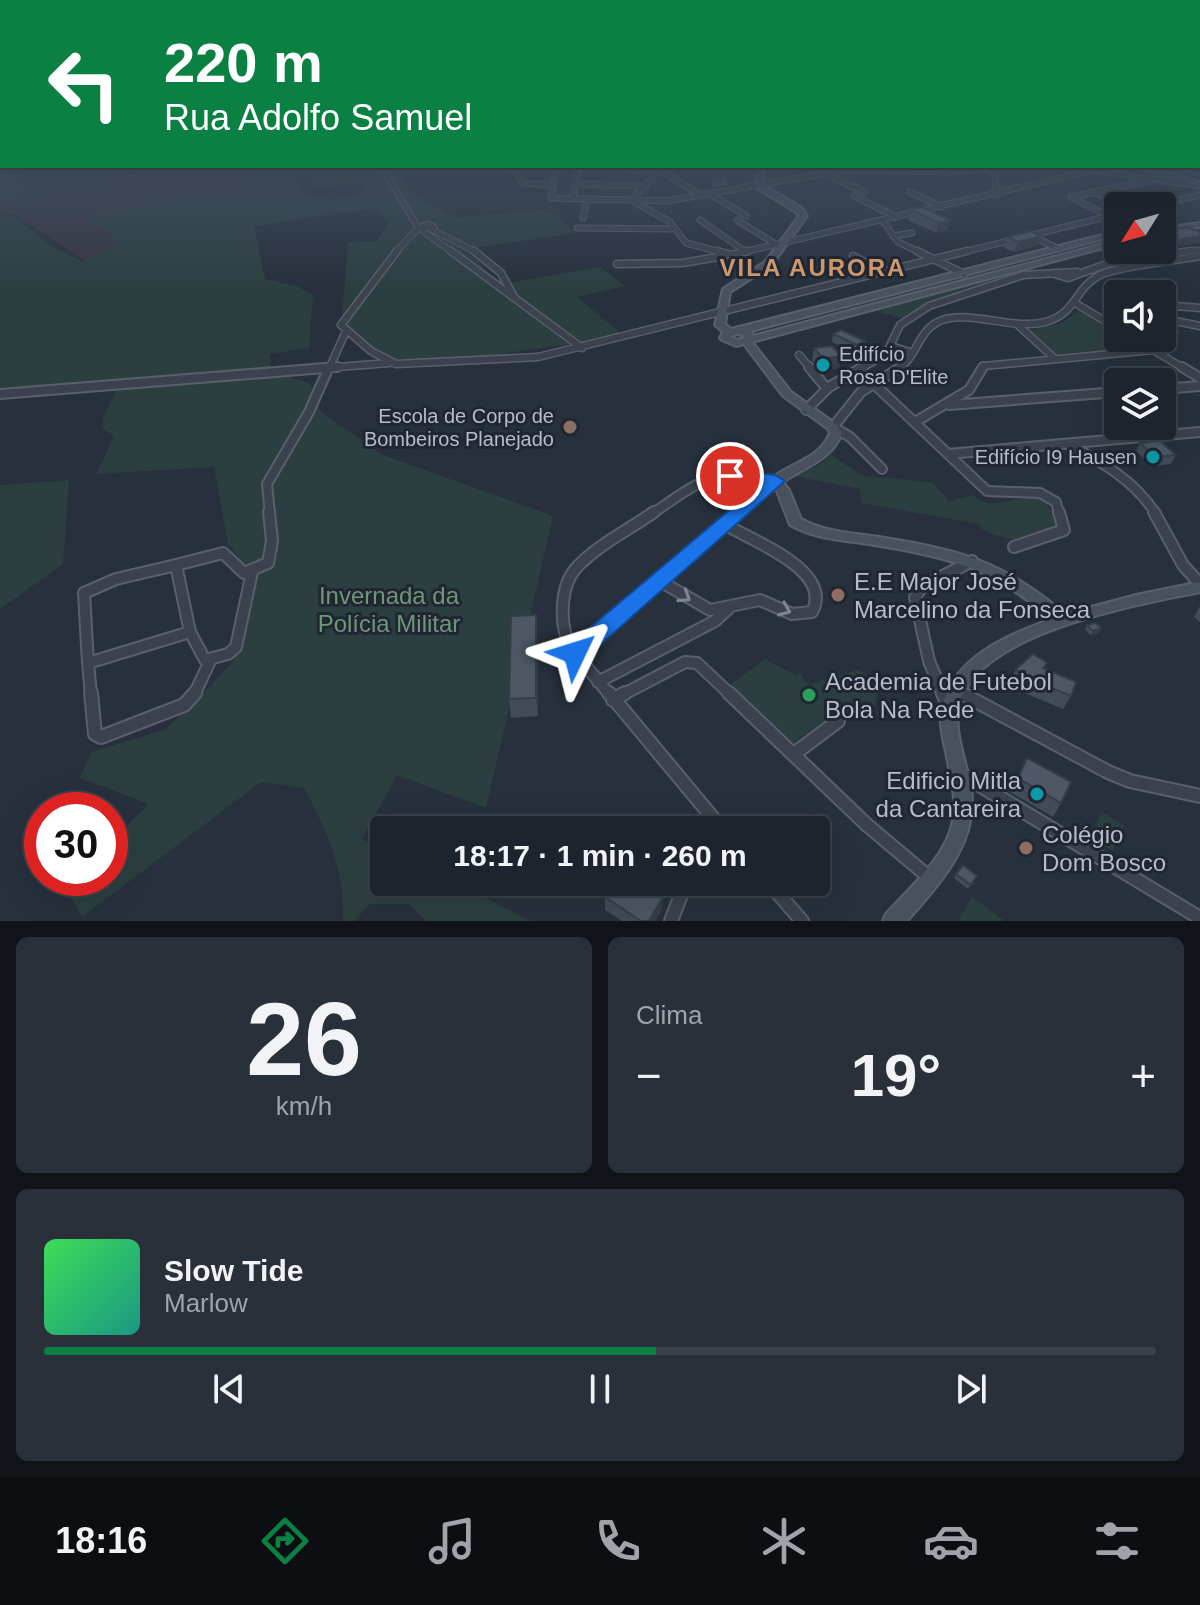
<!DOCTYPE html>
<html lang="pt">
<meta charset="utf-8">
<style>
:root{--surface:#1d242d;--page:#2a3039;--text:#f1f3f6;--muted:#a0a4aa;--line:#3b4149;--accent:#0b8043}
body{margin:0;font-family:Arial,sans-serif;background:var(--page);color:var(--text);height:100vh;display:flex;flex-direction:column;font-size:30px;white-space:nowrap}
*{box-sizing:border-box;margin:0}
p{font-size:26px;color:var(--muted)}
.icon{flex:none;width:44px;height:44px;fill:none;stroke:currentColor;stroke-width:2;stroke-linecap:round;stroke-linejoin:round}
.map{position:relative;height:921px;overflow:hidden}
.details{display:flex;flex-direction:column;gap:16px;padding:16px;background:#101419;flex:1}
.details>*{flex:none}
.banner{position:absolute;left:0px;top:0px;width:1200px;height:168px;box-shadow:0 8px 32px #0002,0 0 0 2px var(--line);background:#0b8043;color:#fff;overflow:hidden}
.needle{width:52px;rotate:233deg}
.fabs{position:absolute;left:1104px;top:192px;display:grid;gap:16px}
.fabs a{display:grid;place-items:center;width:72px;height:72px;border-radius:8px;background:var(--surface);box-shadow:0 8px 32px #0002,0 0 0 2px var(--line);font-size:40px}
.speed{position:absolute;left:24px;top:792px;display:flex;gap:16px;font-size:40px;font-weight:700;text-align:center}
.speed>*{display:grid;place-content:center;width:104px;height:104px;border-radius:50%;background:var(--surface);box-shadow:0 8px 32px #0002,0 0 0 2px var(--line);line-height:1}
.speed .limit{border:12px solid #d22;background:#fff;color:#111}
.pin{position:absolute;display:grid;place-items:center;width:68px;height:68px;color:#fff;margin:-34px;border:4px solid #fff;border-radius:50%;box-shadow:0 2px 8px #0007}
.me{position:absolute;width:88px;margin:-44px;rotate:49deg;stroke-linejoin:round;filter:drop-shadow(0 0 6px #0008)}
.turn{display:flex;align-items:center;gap:28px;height:168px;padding:0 32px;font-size:36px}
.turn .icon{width:104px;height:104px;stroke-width:2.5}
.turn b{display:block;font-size:56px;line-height:68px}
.big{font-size:60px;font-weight:700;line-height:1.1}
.details .card{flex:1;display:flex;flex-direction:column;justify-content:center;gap:12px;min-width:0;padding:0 28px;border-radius:12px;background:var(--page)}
.details .dial{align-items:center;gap:0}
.dial b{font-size:104px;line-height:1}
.song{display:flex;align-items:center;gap:24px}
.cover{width:96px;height:96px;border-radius:12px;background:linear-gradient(135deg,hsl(130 70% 55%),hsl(170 70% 35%))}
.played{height:8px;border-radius:4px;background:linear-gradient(90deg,var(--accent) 55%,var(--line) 55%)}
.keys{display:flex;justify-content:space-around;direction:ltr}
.heat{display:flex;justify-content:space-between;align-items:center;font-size:44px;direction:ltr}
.details .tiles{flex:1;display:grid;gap:16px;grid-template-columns:1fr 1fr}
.card:last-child{grid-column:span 2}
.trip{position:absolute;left:370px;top:816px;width:460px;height:80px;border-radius:8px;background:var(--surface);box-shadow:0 8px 32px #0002,0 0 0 2px var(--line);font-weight:700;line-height:80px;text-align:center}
.tabs{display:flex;height:128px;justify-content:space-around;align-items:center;background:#0c0e12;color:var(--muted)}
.tabs .icon{width:56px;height:56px}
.tabs .selected{color:var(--accent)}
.tabs b{font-size:36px;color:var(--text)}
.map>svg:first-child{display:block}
.medical{fill:#373541}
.green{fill:#2c3f40}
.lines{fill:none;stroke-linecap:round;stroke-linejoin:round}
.stream{stroke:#3e4d64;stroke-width:2}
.street-far4-casing{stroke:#59606b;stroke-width:7}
.street-far3-casing{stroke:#59606b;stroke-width:9}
.street-far2-casing{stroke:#59606b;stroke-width:12}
.street-far1-casing{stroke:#59606b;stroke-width:14}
.street-casing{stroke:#59606b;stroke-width:16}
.secondary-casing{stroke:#59606b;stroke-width:4}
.street-far4{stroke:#3b424d;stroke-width:5}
.street-far3{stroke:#3b424d;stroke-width:6}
.street-far2{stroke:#3b424d;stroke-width:8}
.street-far1{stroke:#3b424d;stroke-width:10}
.street{stroke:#3b424d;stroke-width:12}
.secondary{fill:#49515f;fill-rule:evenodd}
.wall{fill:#424b57}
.shaded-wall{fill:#363d47}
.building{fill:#4d5765;stroke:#363d47;stroke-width:2}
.oneway{stroke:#7f8691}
.route{fill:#1a73e8;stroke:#114b97;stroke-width:2}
.culture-dot{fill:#0f9aa8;stroke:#202732;stroke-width:3}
.education-dot{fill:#8d6e63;stroke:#202732;stroke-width:3}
.leisure-dot{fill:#2e9e5b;stroke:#202732;stroke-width:3}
.labels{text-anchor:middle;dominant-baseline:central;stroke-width:6;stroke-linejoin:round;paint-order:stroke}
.poi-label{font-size:20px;fill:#b7bdc8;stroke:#202732;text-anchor:end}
.far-district-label{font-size:24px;font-weight:bold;letter-spacing:2px;fill:#cb986e;stroke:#202732}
.near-poi-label{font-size:24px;fill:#b7bdc8;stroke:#202732;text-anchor:start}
.near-park-label{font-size:24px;fill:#70967a;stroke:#202732}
</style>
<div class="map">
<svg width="1200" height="921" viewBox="0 0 1200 921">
<rect width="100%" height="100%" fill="#27303c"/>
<!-- medical -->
<path class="medical" d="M159,166H265V176L148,243L93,266L14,214L0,215V196L54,190Z"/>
<!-- green -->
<path class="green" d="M126,166L110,173L112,177L56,194L0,201V167Z
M267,166H290L302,193C323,200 347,203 365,188L360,181L316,188L304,167L351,166L359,177L371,168L366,166H395L411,191L455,218L548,209L576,233L468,249L497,285L600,267L625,286L577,297L623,335C582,342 407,373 377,354C363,345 352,330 342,318L348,242L377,241L388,223L377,208L254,226L265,279L297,286L313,295L309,348L270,354L271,371L309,383L321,412L383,455L553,516L486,808L397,775L362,839L384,849V882H455L530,921H426L409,904H370L354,921H343C346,871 327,831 304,788L261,782L82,917L64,886L72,878H110V842L149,804L80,778L91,752L164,730L199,698L233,661L250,604L253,575L228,544L214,467L96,474L114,437L103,428V416L118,388L0,391V216C20,213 29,229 43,240C54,249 70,255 82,261L121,243L86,218L185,193L227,195L264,173Z
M1004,267L1007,269L753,332Z
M989,280L993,282L928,303L902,318L875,311L952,287Z
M1079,311L1118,334V338L1140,347L1057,354L1030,330L1062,323Z
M831,455L863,476L933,482L949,501L973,495C993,515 1015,493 1041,498L1055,514L1056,525C1034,548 1006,540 981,529L980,524L861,503L860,489L794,476L818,466Z
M69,480L63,564L0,609V485Z
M765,659L795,675L800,673L808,685L857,670L877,681L876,706L827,718L793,743L731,684Z
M1102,812L1124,826L1113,851L1090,837Z
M972,897L1005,921H958Z"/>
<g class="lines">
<!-- stream -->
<path class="stream" d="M1172,166L1200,175"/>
<!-- street-far4 casing -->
<g class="street-far4-casing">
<path id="street-far4" d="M381,166L418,227
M510,166L523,183L552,185
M986,166L995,175L997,195
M1066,166L1084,172
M621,167L656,174
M663,171L701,196
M825,173L864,192
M555,174L551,198L667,201L844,170L951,172L989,168
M716,183L723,182
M576,184L646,186
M910,192L942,207
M1093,192L1128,206
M712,195L746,216
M854,196L896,217
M573,198L578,170
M631,200L670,222L686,243L724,253
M631,200L656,174L676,166
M1154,206L1200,195
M1108,216L1071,197L1152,180
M583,218L587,199
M700,220L746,252
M737,220L777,245
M883,221L898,242L921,253
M428,224L434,227L418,228Z
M577,228L675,229
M431,229L478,253
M422,230L453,253
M893,236L912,233
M1031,236L1059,249
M395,253L418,228
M739,253L1094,170L1200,186
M959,253L1118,214
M1176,253L1200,250"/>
</g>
<!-- street-far3 casing -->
<g class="street-far3-casing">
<path id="street-far3" d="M397,251L341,325L371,351L396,364L538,357L967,251
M451,251L582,348
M474,251L501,273L514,297
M717,251L731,255L748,251
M917,251L964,274
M853,256L883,272
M617,264L682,263L724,256
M1055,274L1068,278L1115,261L1192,251
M1075,303L1118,329
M1171,320L1200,326
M1019,326L1054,358
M1133,338L1185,369
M891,346L913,353
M799,355L811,369
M312,369L389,363
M329,369L346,331
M860,369L886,354L900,325L929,306L1023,275L1077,272
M898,369C916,358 918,333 936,323C963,307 1012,331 1045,322C1076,314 1074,290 1098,276C1117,266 1176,261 1200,256
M982,369L984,366L1153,350L1169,340L1174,332L1165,305L1200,308"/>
</g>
<!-- street-far2 casing -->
<g class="street-far2-casing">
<path id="street-far2" d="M809,367L827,389
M1182,367L1200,378
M874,384L987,491L1040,493L1056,502L1059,514
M1162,389L1200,386
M0,394L337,367
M949,405L1118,392
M806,410L829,387L863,367
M915,422L969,390L983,367
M1067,444C1102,462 1134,480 1156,514
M948,454L1200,432
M882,469L850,437L833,427L861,392L901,367
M270,514L267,484L309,412L329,367
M652,514C704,478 709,471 775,481
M736,514L775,481"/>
</g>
<!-- street-far1 casing -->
<g class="street-far1-casing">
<path id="street-far1" d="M1154,512L1183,565L1200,584
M1014,547L1064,530L1059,512
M176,565L116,579L84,593L88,663L190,632
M252,572L236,647L228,654L205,660L190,632L176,565L223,553L244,573L268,563L272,541L269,512
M660,581L710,610L760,600L792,614L812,612C834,571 755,542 726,525
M571,648C559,626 559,585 578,566C598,545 630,529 654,512
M88,663L91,695
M598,682L715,621L729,608
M957,691L965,695
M194,695L210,661
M610,695L575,653L739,512
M622,695L685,662L697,663L731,695
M943,695L929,661L915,597L922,587L972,561"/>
</g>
<!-- street casing -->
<g class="street-casing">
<path id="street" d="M91,693L95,734L101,737L184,705L195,693
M609,693L723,830
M729,693L867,825L930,878
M943,693L949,709
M961,693L1108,772L1130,781L1200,796
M613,700L625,693
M794,754L838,721
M961,774L1200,918
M703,830L708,813
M768,882L802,921
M671,921L686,882"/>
</g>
<!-- secondary casing -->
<g class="secondary-casing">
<path id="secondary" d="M1198,160H1200V165H1198Z
M0,162H2V166H0Z
M759,166H765L762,184L802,208L807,216L771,266L730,292L725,324L731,329L1118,231V235L751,331L753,336L1118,240V244L752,342L791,392L837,425L842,433C831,461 806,466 783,482L789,490L801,519C826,533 857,533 885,538C962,550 1005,563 1065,614L1136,595L1200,582V592C1137,605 970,633 958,710C955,733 965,760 970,782C982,839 941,882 907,921H883L886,914C909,888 943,860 952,825C958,800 950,776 946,752C943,739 939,722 942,709C952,657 1007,636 1051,619C991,566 946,557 869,544C842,540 815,539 790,525L777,491L769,481C788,462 819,461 830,433L828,429L783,396L744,344L736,346L722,340L720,338L723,332L715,325L723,289L765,262L799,216L796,212L755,187ZM737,334L743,335L744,338L737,340L730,337Z
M1133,166H1143L1200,182V186Z
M1200,223V227L1162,232V228Z"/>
</g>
<!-- street-far4 -->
<use href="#street-far4" class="street-far4"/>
<!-- street-far3 -->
<use href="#street-far3" class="street-far3"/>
<!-- street-far2 -->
<use href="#street-far2" class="street-far2"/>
<!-- street-far1 -->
<use href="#street-far1" class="street-far1"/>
<!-- street -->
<use href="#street" class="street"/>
<!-- secondary -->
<use href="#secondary" class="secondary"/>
</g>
<!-- wall -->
<path class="wall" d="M910,209L950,220L947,230L936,233L908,220Z
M1162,232H1200L1173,247L1162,241Z
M1041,236L1037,246L1014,252L1004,248L1008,237Z
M833,334L864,349L855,353L832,342Z
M814,348L841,356L839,368L821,371L812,360Z
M1140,443L1176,455L1171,464L1151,466L1136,451Z
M1200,606V622L1194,617Z
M1087,625L1099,633L1090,635L1085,629Z
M537,634L538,716L511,718L509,699Z
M1047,663L1044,668L1071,696L1063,709L1015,689L1009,683L1016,669Z
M1027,758L1061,803L1053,817L1010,792Z
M956,874L977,876L968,889L954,878Z
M605,897L662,910L655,921H622L605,910Z"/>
<!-- shaded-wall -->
<path class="shaded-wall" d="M950,220L947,230L936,233L938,223Z
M1041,236L1037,246L1014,252L1018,242Z
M1200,236V243L1173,247L1176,240Z
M865,341L864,349L855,353L857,345Z
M841,356L839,368L821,371L823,359Z
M536,615L537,634L538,716L536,698Z
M1101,628L1099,633L1090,635L1093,631Z
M663,897L662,910L655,921H649Z"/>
<!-- building -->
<path class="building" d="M922,207L950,220L938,223L910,209Z
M1187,227L1200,232V236L1176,240L1162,233V232Z
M1031,231L1041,236L1018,242L1008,237Z
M841,330L865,341L857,345L833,334Z
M832,346L841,356L823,359L814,348Z
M1160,441L1176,455L1155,457L1140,443Z
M536,615V698L509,699L511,616Z
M1096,623L1101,628L1093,631L1087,625Z
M1033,654L1047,663L1043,668L1076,682L1071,696L1021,675L1016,669Z
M1027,758L1071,782L1061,803L1018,778Z
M963,865L977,876L971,885L956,874Z
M614,882H640L663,897L649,921H641L605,897Z"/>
<!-- one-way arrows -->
<defs><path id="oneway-chevron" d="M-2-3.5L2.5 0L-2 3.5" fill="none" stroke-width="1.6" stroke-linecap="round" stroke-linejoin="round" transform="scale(2)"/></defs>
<g class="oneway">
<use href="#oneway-chevron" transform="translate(685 597) rotate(33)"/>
<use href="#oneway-chevron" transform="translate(785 610) rotate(23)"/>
</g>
<!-- sky -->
<linearGradient id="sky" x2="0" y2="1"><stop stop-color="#151a21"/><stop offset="0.55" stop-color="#414e61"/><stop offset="1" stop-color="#414e61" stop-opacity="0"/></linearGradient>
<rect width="1200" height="288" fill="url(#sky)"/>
<!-- route -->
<path class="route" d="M730,470L775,475L785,481L583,660H567L563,653L567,647L759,485L723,480V472Z"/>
<!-- markers -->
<g class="culture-dot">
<circle cx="823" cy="365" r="8"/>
<circle cx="1153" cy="457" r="8"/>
<circle cx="1037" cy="794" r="8"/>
</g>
<g class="education-dot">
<circle cx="570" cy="427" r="8"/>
<circle cx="838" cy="595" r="8"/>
<circle cx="1026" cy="848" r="8"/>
</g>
<circle class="leisure-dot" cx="809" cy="695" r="8"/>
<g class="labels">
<!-- poi labels -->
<g class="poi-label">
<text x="839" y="354" text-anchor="start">Edifício<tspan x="839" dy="23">Rosa D'Elite</tspan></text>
<text x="554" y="416">Escola de Corpo de<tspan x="554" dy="23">Bombeiros Planejado</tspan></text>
<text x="1137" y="457">Edifício I9 Hausen</text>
</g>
<!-- far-district labels -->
<g class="far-district-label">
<text x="813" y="267">VILA AURORA</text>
</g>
<!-- near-poi labels -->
<g class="near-poi-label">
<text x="854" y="581">E.E Major José<tspan x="854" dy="28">Marcelino da Fonseca</tspan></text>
<text x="825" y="681">Academia de Futebol<tspan x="825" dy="28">Bola Na Rede</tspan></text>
<text x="1021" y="780" text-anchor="end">Edificio Mitla<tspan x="1021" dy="28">da Cantareira</tspan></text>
<text x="1042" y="834">Colégio<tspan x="1042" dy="28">Dom Bosco</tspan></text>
</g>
<!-- near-park labels -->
<g class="near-park-label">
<text x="389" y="595">Invernada da<tspan x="389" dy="28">Polícia Militar</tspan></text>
</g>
</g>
</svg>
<div class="fabs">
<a><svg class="needle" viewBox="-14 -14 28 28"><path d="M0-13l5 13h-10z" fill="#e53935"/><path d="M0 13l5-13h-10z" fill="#a0a4aa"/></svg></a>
<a><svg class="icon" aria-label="sound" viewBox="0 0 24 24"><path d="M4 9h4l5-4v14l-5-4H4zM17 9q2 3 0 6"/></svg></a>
<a><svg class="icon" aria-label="layers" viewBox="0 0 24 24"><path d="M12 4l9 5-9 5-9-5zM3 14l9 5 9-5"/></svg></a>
</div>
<div class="speed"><div class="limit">30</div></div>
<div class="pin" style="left:730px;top:476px;background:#d93025"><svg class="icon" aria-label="arrive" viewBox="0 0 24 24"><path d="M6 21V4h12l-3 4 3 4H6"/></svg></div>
<svg class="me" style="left:575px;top:653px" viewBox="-20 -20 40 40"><path d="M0-17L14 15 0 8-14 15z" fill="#1a73e8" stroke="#fff" stroke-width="4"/></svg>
<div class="trip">18:17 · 1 min · 260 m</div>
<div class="banner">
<div class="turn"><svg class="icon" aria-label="left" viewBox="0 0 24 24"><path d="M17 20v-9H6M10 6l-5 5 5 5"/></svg><div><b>220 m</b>Rua Adolfo Samuel</div></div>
</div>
</div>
<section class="details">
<div class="tiles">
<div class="card dial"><b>26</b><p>km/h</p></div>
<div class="card"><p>Clima</p>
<div class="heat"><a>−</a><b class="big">19°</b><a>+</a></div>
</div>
<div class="card">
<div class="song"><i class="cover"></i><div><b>Slow Tide</b><p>Marlow</p></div></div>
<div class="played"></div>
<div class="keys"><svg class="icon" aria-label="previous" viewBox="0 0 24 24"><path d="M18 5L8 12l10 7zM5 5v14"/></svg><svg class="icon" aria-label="pause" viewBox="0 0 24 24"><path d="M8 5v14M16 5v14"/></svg><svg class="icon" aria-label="next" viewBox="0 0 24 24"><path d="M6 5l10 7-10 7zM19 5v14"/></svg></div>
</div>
</div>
</section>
<nav class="tabs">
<b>18:16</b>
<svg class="icon selected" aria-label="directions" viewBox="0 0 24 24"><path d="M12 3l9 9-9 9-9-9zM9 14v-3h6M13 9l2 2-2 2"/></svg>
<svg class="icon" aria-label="music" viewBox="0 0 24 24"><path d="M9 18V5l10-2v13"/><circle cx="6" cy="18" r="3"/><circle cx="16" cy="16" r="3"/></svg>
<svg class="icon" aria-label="phone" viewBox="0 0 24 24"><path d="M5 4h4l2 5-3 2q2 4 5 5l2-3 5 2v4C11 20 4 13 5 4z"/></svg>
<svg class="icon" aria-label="climate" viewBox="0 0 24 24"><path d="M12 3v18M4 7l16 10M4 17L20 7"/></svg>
<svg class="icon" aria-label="car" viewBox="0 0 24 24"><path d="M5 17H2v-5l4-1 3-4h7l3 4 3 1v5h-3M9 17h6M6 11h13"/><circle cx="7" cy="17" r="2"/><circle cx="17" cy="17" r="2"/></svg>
<svg class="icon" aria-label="filters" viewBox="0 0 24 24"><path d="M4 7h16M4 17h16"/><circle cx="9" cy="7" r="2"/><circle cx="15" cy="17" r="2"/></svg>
</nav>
